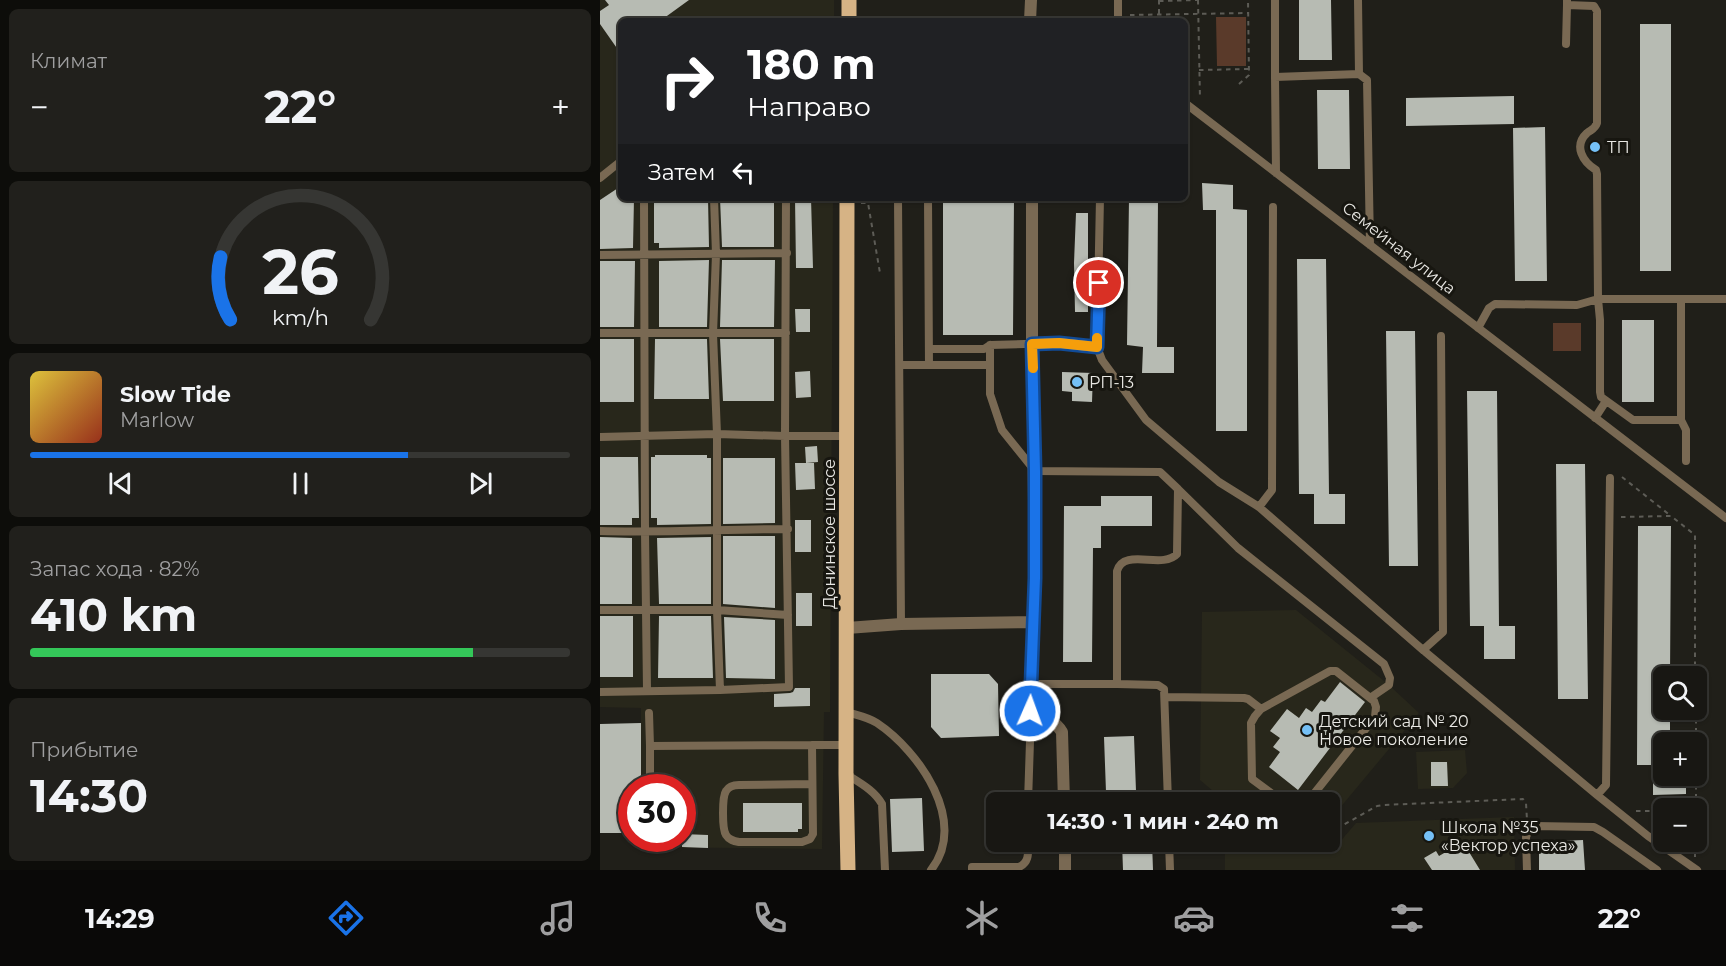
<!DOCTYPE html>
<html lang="ru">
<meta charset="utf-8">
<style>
:root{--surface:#181713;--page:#21201c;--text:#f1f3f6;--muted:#9f9fa0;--line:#363633;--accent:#1a73e8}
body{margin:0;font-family:Montserrat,sans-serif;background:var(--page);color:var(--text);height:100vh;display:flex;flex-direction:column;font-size:22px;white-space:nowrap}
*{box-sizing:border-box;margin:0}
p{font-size:20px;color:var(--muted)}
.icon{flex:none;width:33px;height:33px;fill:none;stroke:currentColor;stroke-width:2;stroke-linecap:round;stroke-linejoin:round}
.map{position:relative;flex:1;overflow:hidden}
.side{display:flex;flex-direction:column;gap:9px;padding:9px;background:#0d0d0a;width:600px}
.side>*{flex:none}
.banner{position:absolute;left:18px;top:18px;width:570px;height:183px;border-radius:9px;box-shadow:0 2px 4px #0004,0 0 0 2px var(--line);background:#202124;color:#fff;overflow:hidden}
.buttons{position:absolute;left:1053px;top:666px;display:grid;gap:12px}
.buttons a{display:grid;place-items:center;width:54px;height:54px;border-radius:9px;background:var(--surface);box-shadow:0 2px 4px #0004,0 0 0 2px var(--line);font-size:30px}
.speed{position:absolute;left:18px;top:774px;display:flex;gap:12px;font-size:30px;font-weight:700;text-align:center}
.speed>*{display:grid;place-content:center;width:78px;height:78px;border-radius:50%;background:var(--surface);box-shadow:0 2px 4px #0004,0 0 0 2px var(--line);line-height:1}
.speed .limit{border:9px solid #d22;background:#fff;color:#111}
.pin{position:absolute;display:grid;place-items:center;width:51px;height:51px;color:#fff;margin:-26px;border:3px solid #fff;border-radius:50%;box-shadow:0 2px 6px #0007}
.me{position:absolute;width:66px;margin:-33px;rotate:2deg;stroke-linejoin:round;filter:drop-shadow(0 0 4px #0008)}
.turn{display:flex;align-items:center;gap:21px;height:126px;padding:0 30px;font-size:27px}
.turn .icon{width:78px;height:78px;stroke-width:2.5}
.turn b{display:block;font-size:42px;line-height:51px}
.then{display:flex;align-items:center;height:57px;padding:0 30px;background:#0003;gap:12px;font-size:22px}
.big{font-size:45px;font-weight:700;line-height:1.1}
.side .tile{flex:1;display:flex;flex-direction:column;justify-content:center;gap:9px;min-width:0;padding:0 21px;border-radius:9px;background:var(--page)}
.side .dial{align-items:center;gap:0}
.dial svg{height:156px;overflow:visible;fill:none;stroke:var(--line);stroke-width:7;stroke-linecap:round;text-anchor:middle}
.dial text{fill:var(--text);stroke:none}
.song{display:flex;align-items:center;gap:18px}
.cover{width:72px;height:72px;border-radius:9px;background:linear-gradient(135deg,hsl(50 70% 55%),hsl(10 70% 35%))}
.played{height:6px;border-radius:3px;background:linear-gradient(90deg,var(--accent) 70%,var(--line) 70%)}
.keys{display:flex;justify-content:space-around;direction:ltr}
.heat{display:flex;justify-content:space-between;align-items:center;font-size:33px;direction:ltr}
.charge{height:9px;border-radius:4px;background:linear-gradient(90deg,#34c759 82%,var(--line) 0)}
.trip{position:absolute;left:386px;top:792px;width:354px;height:60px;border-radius:9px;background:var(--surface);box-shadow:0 2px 4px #0004,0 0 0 2px var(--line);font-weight:700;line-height:60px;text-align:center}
.tab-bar{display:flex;height:96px;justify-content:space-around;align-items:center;background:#0a0908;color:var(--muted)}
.tab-bar .icon{width:42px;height:42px}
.tab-bar .active{color:var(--accent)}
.tab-bar b{font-size:27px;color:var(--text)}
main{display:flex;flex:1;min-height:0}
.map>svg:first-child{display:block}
.built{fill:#28271b}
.green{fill:#5a3a2a}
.building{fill:#b7bbb3}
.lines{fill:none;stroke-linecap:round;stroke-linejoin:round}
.path{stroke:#5d5c56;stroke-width:2;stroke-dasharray:4.5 4.5;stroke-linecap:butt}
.lane{stroke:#796953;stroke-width:8}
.street{stroke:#796953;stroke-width:12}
.primary{stroke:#d6b385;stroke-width:15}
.route-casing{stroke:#114b97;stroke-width:15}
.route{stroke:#1a73e8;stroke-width:10}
.slow{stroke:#f59e0b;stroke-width:10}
.poi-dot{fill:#75c0f6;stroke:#171610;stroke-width:2}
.labels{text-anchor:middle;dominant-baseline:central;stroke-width:6;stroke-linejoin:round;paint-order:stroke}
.poi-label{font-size:16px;fill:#e9e8e4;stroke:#171610;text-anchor:start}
.street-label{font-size:16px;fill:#e9e8e4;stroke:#171610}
</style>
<main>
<section class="side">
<div class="tile"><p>Климат</p>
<div class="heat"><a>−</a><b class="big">22°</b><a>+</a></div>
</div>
<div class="tile dial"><svg viewBox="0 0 100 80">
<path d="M14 69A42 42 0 1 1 86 69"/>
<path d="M14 69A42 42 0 0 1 9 37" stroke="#1a73e8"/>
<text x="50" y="56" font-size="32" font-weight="700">26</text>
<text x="50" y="72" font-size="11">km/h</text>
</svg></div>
<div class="tile">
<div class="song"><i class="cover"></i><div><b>Slow Tide</b><p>Marlow</p></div></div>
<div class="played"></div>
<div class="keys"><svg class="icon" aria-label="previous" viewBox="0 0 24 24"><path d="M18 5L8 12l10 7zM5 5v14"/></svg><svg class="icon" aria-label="pause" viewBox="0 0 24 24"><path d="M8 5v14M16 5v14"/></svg><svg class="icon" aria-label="next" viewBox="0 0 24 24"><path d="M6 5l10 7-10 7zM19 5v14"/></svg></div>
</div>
<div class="tile"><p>Запас хода · 82%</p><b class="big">410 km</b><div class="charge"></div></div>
<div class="tile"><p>Прибытие</p><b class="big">14:30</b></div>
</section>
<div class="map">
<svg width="1126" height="870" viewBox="0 0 1126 870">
<rect width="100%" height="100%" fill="#201f19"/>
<!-- built -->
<path class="built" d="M0,0H234V21H21V198H233L230,712H224L222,849L41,847V839L82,838V788L41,787V708L0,707Z
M696,610L789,685L819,713L729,821V802H626L600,780L602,612Z
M865,750L867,773L853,788L818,789L816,752Z
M914,817L915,870H625V853L733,850L756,823Z"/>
<!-- green -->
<path class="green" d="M616,17H646V66H617Z
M953,323H981V351H953Z"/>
<!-- building -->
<path class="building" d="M5,0H89L60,21H21V54L0,24V11L9,5Z
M699,0H731L732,60H699Z
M1040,24H1071V271H1040Z
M717,90H749L750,169H718Z
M914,96V124L806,126V98Z
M945,127L947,281H915L913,128Z
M602,183L633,185V209L647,210V431H616V210H603Z
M21,186V198H34L33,248L0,249V200Z
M54,198H108L109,247L59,248V243H54Z
M120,198H174V247H122Z
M195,198H211L213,268H196Z
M343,198H414L413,335H343Z
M529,198H558L557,347H574V373H542L543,347L527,345Z
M476,213H488V312H475L474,263Z
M697,259H726L729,494H745V524H714V494H699Z
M109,260L107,327H59V261Z
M122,260H175L174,327H120Z
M0,261H35L34,327H0Z
M195,309H210V332H196Z
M1022,320H1054V402H1022Z
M786,331H815L818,566H789Z
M0,339H34V402H0Z
M55,339H107L109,399H54Z
M120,339H174V401H123Z
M210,371L211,397L196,398L195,372Z
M462,372L493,373L492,402L472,401V392L462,391Z
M867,391H897L899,626H915V659H884V626H870Z
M217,446L218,462L206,463L205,447Z
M55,455H107V458H111V524L57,525V518H51V457H55Z
M0,457H38L39,518H32V525H0Z
M123,458H175V523L123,524Z
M195,463H214L215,489L196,490Z
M956,464H985L988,699H958Z
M501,496H552V526H501V548H493L492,662H463L464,506H501Z
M195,520H211V552H195Z
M1038,526H1071L1070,676H1064V710H1070V742H1064V776H1086V794L1053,795V765H1037Z
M123,536H175V608L123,604Z
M0,537L32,538V604H0Z
M111,537V604H59L57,538Z
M196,593H212V626H196Z
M0,616H33V677H0Z
M59,616H111L113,678H58Z
M124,617L175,620V679L126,678Z
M331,674H389L398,684L399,736L341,738L331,727Z
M740,682L765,702L698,790L669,767L680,752L673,747L680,738L670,731L687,709L699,718L706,708L712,712L721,700L725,702Z
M195,688H210V706L174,707V694L190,693L193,692Z
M41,723V788H32V833H0V724Z
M534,736L536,791L551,790V802H521V791L506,792L504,737Z
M831,762H847L848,786H831Z
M322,798L324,851L292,852L290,799Z
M143,803H202V829H198V832H143Z
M82,834L108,835V848L82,847Z
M983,840L985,870H939V842Z
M522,842H552L553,870H523Z
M863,842L880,870H832L824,858L836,851L839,856Z"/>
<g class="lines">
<!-- path -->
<path class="path" d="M559,0V21
M598,0L600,99
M559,1L599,0
M530,15L648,13
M599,70L649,69
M639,84L649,75L648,0
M261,203H268L280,273
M1022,477L1071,516
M1021,517L1071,516L1095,535V676
M1096,710V742
M1096,776V808
M579,791L598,794L608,802
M1036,811H1064
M729,833L777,806L783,805L923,799L926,803L927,820
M1095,857V842"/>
<!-- lane -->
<path class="lane" d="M518,0V21
M675,0V77L759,74L767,80L770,245
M758,0L759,74
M967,0V5L994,6L997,11V123C995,129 992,129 987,133C973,146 983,162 996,170L997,174L998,299H1126
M966,44L967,5
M675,77L676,173
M585,103L1126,518
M0,178L21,161
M44,198L45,532L47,690
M114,198L116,254L113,334L117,434V610L120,690
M298,198L301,624
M328,198L329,365
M500,198L497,347L502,360L546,420L619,482L659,507L823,650L997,795L1048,836L1097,870
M0,255L187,253
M878,328L889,308L895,304L977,305L998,299L1000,320V392L1001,397L1033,420H1081V299
M0,333H186
M329,349H384L390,345
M300,365H390V345L459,343L497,347
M390,365V394L402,430L435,471L560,472L578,489L577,554C562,570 524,547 517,571V684H431
M995,418L1006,401
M1081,420L1086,430V461
M0,437L117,434L185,436H247
M578,489L638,548L784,664L790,678L789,685L770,698
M659,507L672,490L673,207
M0,531C63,533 125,529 188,529
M0,610H117L188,615
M823,650L843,632L841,336
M517,684L558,685L564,689L568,802
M0,692L120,690L189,687L185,436L186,198
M565,697L644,698L648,699L661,709
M247,712C256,715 268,717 277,723C319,751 369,822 331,870
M49,713L50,746
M246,774C260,783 274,790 282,804L285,870
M212,784L139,785C133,785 129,786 126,791C122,797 122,829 126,835C129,840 134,841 139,842H202L210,839L213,834L212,745H246
M50,788V746L212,745
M997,795L1006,785L1010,478
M428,802L431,711
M683,802L652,779L651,723L655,716L661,709L730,671H736L774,701L776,707L775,717L709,800L704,802
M50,841V838
M569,842L570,870
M372,870V867H419C430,862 428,852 428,842
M927,870L926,837L928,832L935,826L994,827L1003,832L1057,870"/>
<!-- street -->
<path class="street" d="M430,21L431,0
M432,198V344L435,578L431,711C442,714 456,722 462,732L464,802
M247,628L301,624L434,622
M465,842V870"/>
<!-- primary -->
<path class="primary" d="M249,21V0
M247,198L246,774L248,870"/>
</g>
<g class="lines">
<!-- route casing -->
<g class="route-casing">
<path id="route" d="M430,711L435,578V471L432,344L459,343L497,347L499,283"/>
</g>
<!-- route -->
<use href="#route" class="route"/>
<!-- slow -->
<path class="slow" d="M433,368L432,344L459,343L497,347V338"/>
</g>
<!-- markers -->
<g class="poi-dot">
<circle cx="995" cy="147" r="6"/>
<circle cx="477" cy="382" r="6"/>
<circle cx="707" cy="730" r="6"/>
<circle cx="829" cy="836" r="6"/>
</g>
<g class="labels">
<!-- poi labels -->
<g class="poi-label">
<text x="1007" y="147">ТП</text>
<text x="489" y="382">РП-13</text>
<text x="719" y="721">Детский сад № 20<tspan x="719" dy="18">Новое поколение</tspan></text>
<text x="841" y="827">Школа №35<tspan x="841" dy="18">«Вектор успеха»</tspan></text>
</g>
<!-- street labels -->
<g class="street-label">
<text transform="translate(799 248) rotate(38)">Семейная улица</text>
<text transform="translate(229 534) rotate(-90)">Донинское шоссе</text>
</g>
</g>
</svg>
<div class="buttons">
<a><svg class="icon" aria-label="search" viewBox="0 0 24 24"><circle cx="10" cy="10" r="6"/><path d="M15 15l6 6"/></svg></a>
<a>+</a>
<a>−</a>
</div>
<div class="speed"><div class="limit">30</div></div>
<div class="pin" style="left:499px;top:283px;background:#d93025"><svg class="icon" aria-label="arrive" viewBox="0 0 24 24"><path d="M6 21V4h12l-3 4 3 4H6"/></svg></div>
<svg class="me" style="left:430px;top:711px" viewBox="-20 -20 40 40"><circle r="17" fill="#1a73e8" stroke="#fff" stroke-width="3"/><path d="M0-11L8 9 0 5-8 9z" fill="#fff"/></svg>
<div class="trip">14:30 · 1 мин · 240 m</div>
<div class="banner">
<div class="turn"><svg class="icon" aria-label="right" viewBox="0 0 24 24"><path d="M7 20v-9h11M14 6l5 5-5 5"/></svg><div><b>180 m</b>Направо</div></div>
<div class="then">Затем<svg class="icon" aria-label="left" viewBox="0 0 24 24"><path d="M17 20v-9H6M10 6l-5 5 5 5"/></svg></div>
</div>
</div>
</main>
<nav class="tab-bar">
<b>14:29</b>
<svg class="icon active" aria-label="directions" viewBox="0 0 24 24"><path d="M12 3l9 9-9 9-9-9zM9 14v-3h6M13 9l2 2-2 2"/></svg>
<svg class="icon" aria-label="music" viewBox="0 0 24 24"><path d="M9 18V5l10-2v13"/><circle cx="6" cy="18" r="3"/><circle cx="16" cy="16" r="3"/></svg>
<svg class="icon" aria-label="phone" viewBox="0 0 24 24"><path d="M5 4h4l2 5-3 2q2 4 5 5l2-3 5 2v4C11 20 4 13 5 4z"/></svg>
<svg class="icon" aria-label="climate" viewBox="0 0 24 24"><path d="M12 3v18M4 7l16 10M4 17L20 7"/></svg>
<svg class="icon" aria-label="car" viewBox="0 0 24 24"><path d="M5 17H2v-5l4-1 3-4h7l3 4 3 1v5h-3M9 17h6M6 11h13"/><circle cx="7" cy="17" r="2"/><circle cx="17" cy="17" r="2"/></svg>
<svg class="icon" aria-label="filters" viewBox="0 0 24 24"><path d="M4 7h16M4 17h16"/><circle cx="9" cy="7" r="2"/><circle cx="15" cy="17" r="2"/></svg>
<b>22°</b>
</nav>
